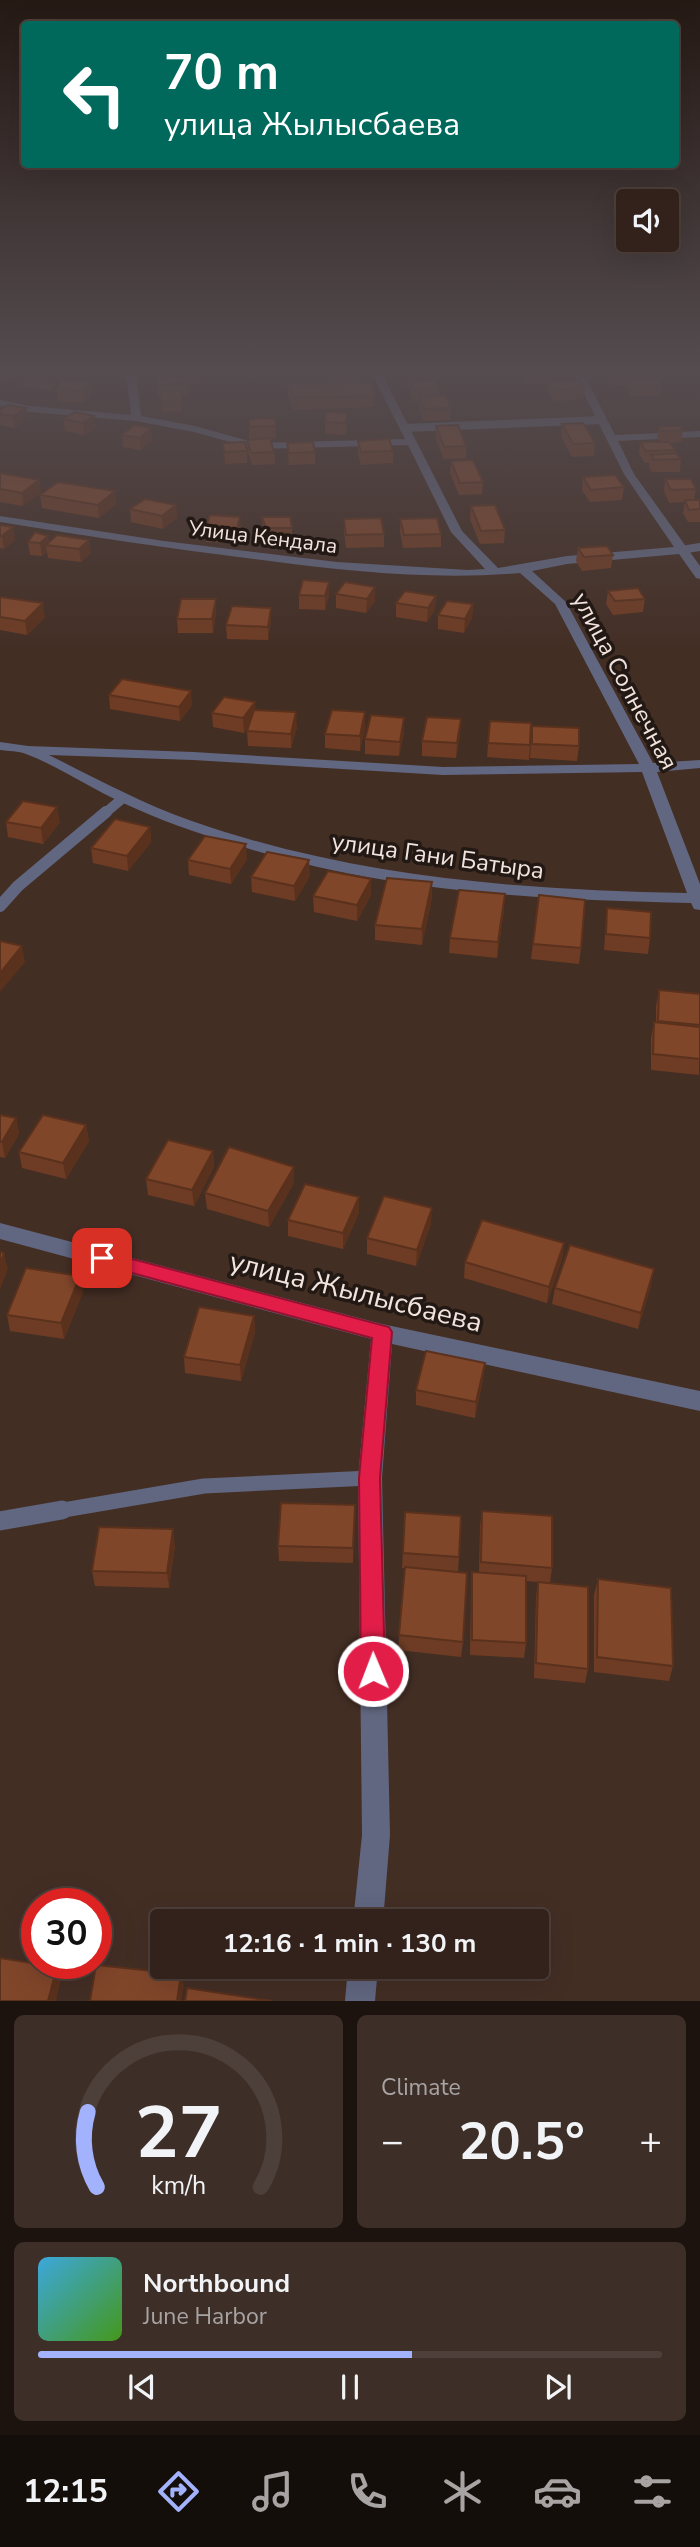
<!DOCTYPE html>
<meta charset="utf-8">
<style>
:root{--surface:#32221b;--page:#3d2f28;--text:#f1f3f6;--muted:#a8a4a3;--line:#4d3f3a;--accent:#a3b2fd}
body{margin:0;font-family:"Nunito Sans",sans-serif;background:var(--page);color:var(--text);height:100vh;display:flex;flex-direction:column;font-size:26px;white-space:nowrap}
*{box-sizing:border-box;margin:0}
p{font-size:23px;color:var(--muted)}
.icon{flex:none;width:38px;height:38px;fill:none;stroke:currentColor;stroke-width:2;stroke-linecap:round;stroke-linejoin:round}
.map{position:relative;height:2001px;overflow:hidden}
.details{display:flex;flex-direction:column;gap:14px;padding:14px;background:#1c130f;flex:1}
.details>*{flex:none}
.hud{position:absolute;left:21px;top:21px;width:658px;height:147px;border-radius:7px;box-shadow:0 7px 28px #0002,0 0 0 2px var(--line);background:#00695c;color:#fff;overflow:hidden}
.fabs{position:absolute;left:616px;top:189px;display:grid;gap:14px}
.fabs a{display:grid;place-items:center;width:63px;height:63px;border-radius:7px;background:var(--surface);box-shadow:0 7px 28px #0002,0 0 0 2px var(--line);font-size:35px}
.speed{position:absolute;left:21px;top:1888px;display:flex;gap:14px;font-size:35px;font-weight:700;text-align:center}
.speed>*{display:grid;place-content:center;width:91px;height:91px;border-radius:50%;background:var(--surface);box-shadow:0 7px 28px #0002,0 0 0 2px var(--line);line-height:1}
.speed .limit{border:10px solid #d22;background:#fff;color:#111}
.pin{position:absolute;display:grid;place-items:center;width:60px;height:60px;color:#fff;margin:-30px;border-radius:14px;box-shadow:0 4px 10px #0006}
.me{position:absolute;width:77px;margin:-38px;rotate:359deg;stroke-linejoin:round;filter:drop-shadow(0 0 5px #0008)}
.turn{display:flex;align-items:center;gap:24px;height:147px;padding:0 28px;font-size:32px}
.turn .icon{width:91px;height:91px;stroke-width:2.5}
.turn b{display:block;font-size:49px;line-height:60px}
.big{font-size:52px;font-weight:700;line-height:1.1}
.details .widget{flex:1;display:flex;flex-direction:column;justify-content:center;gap:10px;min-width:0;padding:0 24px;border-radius:10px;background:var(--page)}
.details .dial{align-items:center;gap:0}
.dial svg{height:182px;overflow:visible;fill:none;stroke:var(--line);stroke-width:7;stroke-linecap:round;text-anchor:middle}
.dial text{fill:var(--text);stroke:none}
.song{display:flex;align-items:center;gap:21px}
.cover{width:84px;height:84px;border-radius:10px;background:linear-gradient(135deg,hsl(200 70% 55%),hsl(100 70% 35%))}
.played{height:7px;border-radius:4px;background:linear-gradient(90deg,var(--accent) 60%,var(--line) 60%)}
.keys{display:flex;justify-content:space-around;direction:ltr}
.heat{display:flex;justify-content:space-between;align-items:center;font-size:38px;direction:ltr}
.details .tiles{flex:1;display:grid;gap:14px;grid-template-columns:1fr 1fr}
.widget:last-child{grid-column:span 2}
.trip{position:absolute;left:150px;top:1909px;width:399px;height:70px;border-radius:7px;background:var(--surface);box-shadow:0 7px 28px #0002,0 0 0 2px var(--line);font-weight:700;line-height:70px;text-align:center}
.dock{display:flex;height:112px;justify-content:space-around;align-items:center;background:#140e0b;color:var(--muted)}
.dock .icon{width:49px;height:49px}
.dock .on{color:var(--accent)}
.dock b{font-size:32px;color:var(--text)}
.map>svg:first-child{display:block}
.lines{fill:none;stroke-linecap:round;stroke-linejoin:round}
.lane-far4{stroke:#616780;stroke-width:8}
.lane-far3{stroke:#616780;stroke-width:10}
.lane-far2{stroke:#616780;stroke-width:12}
.lane-far1{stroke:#616780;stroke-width:15}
.lane{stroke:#616780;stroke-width:19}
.street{fill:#616780;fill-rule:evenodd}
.wall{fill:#6e3c24}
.shaded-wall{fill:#5a311d}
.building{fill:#80462a;stroke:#5a311d;stroke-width:2}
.route{fill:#e11d48;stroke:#92132f;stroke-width:2}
.labels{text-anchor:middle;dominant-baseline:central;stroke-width:7;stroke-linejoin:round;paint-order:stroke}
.far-street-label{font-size:21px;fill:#f2e3dd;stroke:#221914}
.street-label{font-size:24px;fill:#f2e3dd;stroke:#221914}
.near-street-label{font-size:28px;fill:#f2e3dd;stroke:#221914}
</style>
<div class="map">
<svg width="700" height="2001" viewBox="0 0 700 2001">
<rect width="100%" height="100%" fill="#432e24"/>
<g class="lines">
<!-- lane-far4 -->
<path class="lane-far4" d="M404,428L602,420
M681,550L700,547"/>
<!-- lane-far3 -->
<path class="lane-far3" d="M104,814L123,798"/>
<!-- lane-far2 -->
<path class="lane-far2" d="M0,906L18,886L106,812"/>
<!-- lane-far1 -->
<path class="lane-far1" d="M52,1512L204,1486L370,1478"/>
<!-- lane -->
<path class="lane" d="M0,1521L62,1510"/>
<!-- street -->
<path class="street" d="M126,372H136L141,416L195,426L256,443L405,439L371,372H381L462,531L498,568L567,556L674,547L624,474L573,372H583L615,435L700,431V437L618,441L634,474L700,566V579L696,578L679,554L567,564L532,571L566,602L653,763L700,760V768L657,772L700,884V910L694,909L691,903C540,900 385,892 240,846C199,834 159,820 121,802C90,788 56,765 26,754C19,751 8,751 0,750V742L28,746L193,752L443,767L639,764L555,604L520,573C437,580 353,572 270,561C180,550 90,537 0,522V516L164,541L337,562L468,570L485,569L451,532L408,445L256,449L194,432L136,421L30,412L0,406V400L30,406L131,415ZM49,755L193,760L443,775L642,772L687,893C518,890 350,877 189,820C141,803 95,778 49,755Z
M0,1223L382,1324L700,1391V1411L392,1344L382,1478L390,1835L383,1922H353L362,1835L358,1478L371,1339L0,1239Z
M348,1967H378L375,2001H345Z"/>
</g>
<!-- wall -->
<path class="wall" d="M0,372H23V373L9,382L0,381Z
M25,372H62L63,380L91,393L84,403L58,402L57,390L59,383L50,390L23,386L22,374Z
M179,372H202L203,383L188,384L189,395H182V412L162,413L161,397H159L157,388L156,376L179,375Z
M325,372H359L361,383L375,396V407L294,410L288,397V385L329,384L328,375H326Z
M399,372H433L434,379L439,388V397L450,408V420L423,421L419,409L420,401H413L410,392V387H408L405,376V372Z
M522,372H551V380L584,388L583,399L554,401L548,392L549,383L526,384Z
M609,372H641V377L661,385L660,396H631L628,388V385H611L609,377Z
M26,408L27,420L15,428L0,425V410Z
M75,412L96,428L84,435L65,431L63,419Z
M347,413L346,435L325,434V422Z
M275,418L276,438L270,439L274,452L275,464L252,465L248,452L247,440L266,439H249V419Z
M562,424L595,443L594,456L572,457L561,436Z
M436,426L466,446V458L444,459L436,439Z
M658,427L683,430L681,442L670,443L676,450L675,453L681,459L680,472H652L649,467L650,463H645L639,454L640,442H659L657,439Z
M151,428L152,441L141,450L123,447L122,435Z
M358,441L393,451V463L361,465L358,453Z
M223,443L247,451V463L225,464Z
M287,443L315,452V464L289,465Z
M451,461L483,482L482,494L459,495L450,473Z
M0,473L39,480L41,492L23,506L0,502Z
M583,477L624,487L622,500L590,502L582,490Z
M665,479L696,489L694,500H700V522H688L683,513L685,502L669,503L664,491Z
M115,491L116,504L99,518L42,508L40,495Z
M176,505L177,518L163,529L131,522L130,509Z
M471,506L505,530L504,543L480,544L470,519Z
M262,517L292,528V541H266L263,530Z
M344,519L384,534V547L346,548L344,532Z
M400,519L441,534V547L403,548L400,532Z
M0,525L15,540L4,549L0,548Z
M205,529L241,530L238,543L206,542Z
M89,540L91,553L81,562L48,558L47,552L42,556L30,555L28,542H49Z
M578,548L613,555L611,568L582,571L576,561Z
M608,591L645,599L643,612L613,615L606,604Z
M336,594L375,601L366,613L336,608Z
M299,595H329L325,610L299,609Z
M436,596L435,610L427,622L396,617V603Z
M0,597L45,617L27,635L0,630Z
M473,604L472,618L464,633L438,629V615Z
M216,613L213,633H178L177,619Z
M271,621L268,640L227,639L226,625Z
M109,695L192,705L180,721L110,709Z
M365,712V727L360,751L325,748V734Z
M212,713L297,727L291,748L248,746L247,731L249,726L244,733L213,727Z
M404,718V732L399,756L365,754V739Z
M490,721L530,745L529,760L487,757Z
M532,726L579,746L577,761L530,758Z
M460,734L456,758L422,756V741Z
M6,822H60L43,844L8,837Z
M150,827L151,842L128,871L93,863L91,848Z
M247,859L231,884L189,875L188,860Z
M310,876L295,901L252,892L251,877Z
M371,879V895L357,921L314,912L313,896Z
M432,882V898L422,945L375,940V925Z
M539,895L581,948L579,964L531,959Z
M607,908L650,938L648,954L604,950Z
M504,910L497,958L449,953L450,938Z
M659,990L700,994L699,1075L651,1070V1038L654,1022H656V1006Z
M0,1115L16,1118L19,1134L5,1158L0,1157Z
M86,1125L89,1141L66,1179L22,1168L19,1152Z
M213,1151L214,1167L194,1206L148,1195L146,1179Z
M294,1183L269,1227L207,1209L205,1193Z
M359,1213L343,1249L288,1236V1220Z
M431,1224L416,1266L367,1254V1238Z
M564,1243L562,1259L547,1303L464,1278L465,1262Z
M651,1285L638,1329L552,1304L555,1288Z
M83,1292L64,1339L10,1331L7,1315Z
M254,1316L255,1332L241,1381L185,1373L184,1357Z
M485,1363L483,1379L475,1418L416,1405V1390Z
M482,1511L552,1568L550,1583L526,1581V1643L524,1658L470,1655L471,1588L472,1572L479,1573L480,1526Z
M405,1512L459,1557L458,1572L463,1642L461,1657L398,1650L405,1568H402Z
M354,1521L353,1563L279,1561L278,1546Z
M175,1545L169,1588L95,1586L92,1571Z
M598,1579L673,1666L669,1681L594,1672V1595Z
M538,1582L588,1669L585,1683L534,1678L536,1597Z"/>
<!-- shaded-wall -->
<path class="shaded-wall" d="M8,372H23V373L9,382Z
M57,372H62L63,380L50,390L48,378Z
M90,381L91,393L84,403L83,391Z
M26,408L27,420L15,428L13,416Z
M94,416L96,428L84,435L83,423Z
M151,428L152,441L141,450L140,438Z
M39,480L41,492L23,506L22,493Z
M115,491L116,504L99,518L98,505Z
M176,505L177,518L163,529L162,516Z
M240,517L241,530L238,543L237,530Z
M13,527L15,540L4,549L2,536Z
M48,536L50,545H46L47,552L42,556L40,543Z
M89,540L91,553L81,562L79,549Z
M329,582V595L325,610V596Z
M375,587V601L366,613L367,599Z
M436,596L435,610L427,622L428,608Z
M216,599V613L213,633L212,619Z
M43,603L45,617L27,635L25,621Z
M473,604L472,618L464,633L465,619Z
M271,608V621L268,640V627Z
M191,691L192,705L180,721L179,707Z
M255,702L256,716L244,733L243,718Z
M296,712L297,727L291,748V734Z
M365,712V727L360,751V736Z
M404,718V732L399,756L400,742Z
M461,719L460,734L456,758L457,743Z
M57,807L60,822L43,844L41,828Z
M150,827L151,842L128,871L127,856Z
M246,844L247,859L231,884L230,869Z
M309,860L310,876L295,901L294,886Z
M371,879V895L357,921V905Z
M432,882V898L422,945V929Z
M505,894L504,910L497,958L498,942Z
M22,946L25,962L0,992V973Z
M16,1118L19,1134L5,1158L2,1142Z
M86,1125L89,1141L66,1179L63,1163Z
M213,1151L214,1167L194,1206L192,1190Z
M294,1167V1183L269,1227L268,1211Z
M359,1197V1213L343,1249V1233Z
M432,1208L431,1224L416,1266L417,1250Z
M564,1243L562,1259L547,1303L549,1287Z
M4,1253L8,1269L0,1290V1265Z
M654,1269L651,1285L638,1329L641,1313Z
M80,1276L83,1292L64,1339L61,1323Z
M254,1316L255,1332L241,1381L240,1365Z
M485,1363L483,1379L475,1418L476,1402Z
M173,1529L175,1545L169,1588L167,1573Z
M57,1967L61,1979L56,2001H48Z
M181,1974L184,1986L181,2001H177Z"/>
<!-- building -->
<path class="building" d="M25,372H57L48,378L22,374Z
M329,372H359L361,378L330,379Z
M407,372H433L434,375H409Z
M612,372H641V374L612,373Z
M186,375L188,383L158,385L156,376Z
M629,377H658L661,385H632Z
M436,379L439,388L413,389L410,380Z
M578,379L584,388L555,389L549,380Z
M61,380L90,381L83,391L57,390Z
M370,383L375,396L294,398L288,385Z
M161,391H181L182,400L161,401Z
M446,396L450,408L423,409L420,397Z
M8,405L26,408L13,416L0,414V410Z
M75,412L94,416L83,423L63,419Z
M326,412L347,413L346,423L325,422Z
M275,418L276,426L249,427V419Z
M583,423L595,443L573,444L562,424Z
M134,425L151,428L140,438L122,435Z
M458,425L466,446L444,447L436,426Z
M679,426L683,430L661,431L658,427Z
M270,438L274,452L251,453L247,440Z
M389,439L393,451L361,452L358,441Z
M245,442L247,451L224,452L223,443Z
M313,442L315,452L289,453L287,443Z
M640,442H669L676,450L646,451Z
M676,453L681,459L654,460L651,455Z
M473,460L483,482L460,483L451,461Z
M0,473L39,480L22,493L0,489Z
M615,475L624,487L591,490L583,477Z
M665,479H691L696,489L671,490Z
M58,482L115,491L98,505L40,495Z
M145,499L176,505L162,516L130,509Z
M685,500H700V509L689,510Z
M495,505L505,530L481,531L471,506Z
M210,515L240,517L237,530L205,529Z
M262,517H290L292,528H266Z
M381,518L384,534L346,535L344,519Z
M437,518L441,534L404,535L400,519Z
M0,525L13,527L2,536H0Z
M35,532L48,536L40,543L28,542Z
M57,535L89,540L79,549L46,545Z
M607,546L613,555L584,557L578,548Z
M303,580L329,582L325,596L299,595Z
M345,582L375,587L367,599L336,594Z
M638,588L645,599L615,601L608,591Z
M405,591L436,596L428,608L396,603Z
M0,597L43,603L25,621L0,617Z
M181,599H216L212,619H177Z
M447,601L473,604L465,619L438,615Z
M232,606L271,608L268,627L226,625Z
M122,679L191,691L179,707L109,695Z
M224,697L255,702L243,718L212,713Z
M254,710L296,712L291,734L247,731Z
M332,710L365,712L360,736L325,734Z
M371,715L404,718L400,742L365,739Z
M427,717L461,719L457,743L422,741Z
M490,721L531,723L530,745L488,743Z
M532,726L579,728V746L532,744Z
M23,801L57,807L41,828L6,822Z
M115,819L150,827L127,856L91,848Z
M205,836L246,844L230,869L188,860Z
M267,852L309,860L294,886L251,877Z
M328,871L371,879L357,905L313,896Z
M387,878L432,882L422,929L375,925Z
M459,890L505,894L498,942L450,938Z
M539,895L585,900L581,948L533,944Z
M607,908L651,912L650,938L606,934Z
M0,941L22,946L0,973Z
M659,990L700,994V1025L658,1021Z
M654,1022L700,1027V1059L653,1054Z
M0,1115L16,1118L2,1142H0Z
M43,1115L86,1125L63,1163L19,1152Z
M168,1140L213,1151L192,1190L146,1179Z
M229,1147L294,1167L268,1211L205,1193Z
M305,1184L359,1197L343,1233L288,1220Z
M384,1196L432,1208L417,1250L367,1238Z
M482,1220L564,1243L549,1287L465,1262Z
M570,1245L654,1269L641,1313L555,1288Z
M0,1252L4,1253L0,1265Z
M26,1268L80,1276L61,1323L7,1315Z
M199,1307L254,1316L240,1365L184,1357Z
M426,1351L485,1363L476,1402L416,1390Z
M281,1503L355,1505L353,1548L278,1546Z
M482,1511L552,1516V1568L481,1562Z
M405,1512L461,1516L459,1557L403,1553Z
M99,1527L173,1529L167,1573L92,1571Z
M405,1567L467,1573L463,1642L399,1635Z
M472,1572L526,1576V1643L472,1640Z
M598,1579L671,1588L673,1666L597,1657Z
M538,1582L588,1587V1669L536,1663Z
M0,1958L57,1967L48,2001H0Z
M96,1965L181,1974L177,2001H90Z
M187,1988L272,2001H185Z"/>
<!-- sky -->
<linearGradient id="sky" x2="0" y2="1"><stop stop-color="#251914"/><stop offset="0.57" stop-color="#554c50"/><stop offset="1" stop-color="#554c50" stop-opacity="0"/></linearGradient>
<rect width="700" height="652" fill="url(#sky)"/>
<!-- route -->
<path class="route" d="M102,1251L389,1327L392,1332L380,1478L385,1671L382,1679L373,1682L365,1679L361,1671L359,1478L372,1338L95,1263L92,1258L95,1253Z"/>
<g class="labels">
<!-- far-street labels -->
<g class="far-street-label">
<text transform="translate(263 537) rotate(7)">Улица Кендала</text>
</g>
<!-- street labels -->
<g class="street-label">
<text transform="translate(625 681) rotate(62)">улица Солнечная</text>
<text transform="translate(438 856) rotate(8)">улица Гани Батыра</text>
</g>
<!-- near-street labels -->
<g class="near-street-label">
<text transform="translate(356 1292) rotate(14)">улица Жылысбаева</text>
</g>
</g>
</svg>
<div class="fabs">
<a><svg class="icon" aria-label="sound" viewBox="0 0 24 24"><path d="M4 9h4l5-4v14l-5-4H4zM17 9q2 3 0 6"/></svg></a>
</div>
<div class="speed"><div class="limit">30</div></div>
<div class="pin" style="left:102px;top:1258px;background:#d93025"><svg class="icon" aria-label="arrive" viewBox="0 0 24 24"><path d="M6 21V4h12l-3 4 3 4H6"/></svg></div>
<svg class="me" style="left:373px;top:1671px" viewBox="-20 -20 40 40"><circle r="17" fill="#e11d48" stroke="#fff" stroke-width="3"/><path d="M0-11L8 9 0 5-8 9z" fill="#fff"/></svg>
<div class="trip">12:16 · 1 min · 130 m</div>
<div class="hud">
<div class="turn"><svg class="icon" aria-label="left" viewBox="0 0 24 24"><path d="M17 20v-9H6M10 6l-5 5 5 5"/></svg><div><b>70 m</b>улица Жылысбаева</div></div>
</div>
</div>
<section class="details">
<div class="tiles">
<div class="widget dial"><svg viewBox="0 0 100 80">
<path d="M14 69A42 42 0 1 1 86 69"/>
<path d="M14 69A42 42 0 0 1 10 36" stroke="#a3b2fd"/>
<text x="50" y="56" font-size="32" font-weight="700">27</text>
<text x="50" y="72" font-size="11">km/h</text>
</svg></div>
<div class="widget"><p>Climate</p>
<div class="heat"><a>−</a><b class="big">20.5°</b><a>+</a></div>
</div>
<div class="widget">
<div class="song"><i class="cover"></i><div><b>Northbound</b><p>June Harbor</p></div></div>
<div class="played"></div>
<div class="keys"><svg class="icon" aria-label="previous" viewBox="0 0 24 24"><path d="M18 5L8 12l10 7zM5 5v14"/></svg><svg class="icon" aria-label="pause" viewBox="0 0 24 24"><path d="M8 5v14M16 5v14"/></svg><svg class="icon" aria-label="next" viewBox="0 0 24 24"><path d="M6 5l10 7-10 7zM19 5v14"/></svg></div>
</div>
</div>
</section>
<nav class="dock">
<b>12:15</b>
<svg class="icon on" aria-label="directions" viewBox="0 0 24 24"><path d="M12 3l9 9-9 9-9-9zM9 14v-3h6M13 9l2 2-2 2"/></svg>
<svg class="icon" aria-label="music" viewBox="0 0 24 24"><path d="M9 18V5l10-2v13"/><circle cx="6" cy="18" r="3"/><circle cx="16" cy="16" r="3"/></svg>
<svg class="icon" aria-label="phone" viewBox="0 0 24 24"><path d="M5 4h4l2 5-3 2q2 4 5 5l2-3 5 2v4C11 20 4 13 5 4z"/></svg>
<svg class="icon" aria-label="climate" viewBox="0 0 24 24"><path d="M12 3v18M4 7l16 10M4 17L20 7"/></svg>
<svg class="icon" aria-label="car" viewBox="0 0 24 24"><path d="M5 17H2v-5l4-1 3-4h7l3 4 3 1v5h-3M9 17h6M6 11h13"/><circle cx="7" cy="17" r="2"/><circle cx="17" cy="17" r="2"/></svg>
<svg class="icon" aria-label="filters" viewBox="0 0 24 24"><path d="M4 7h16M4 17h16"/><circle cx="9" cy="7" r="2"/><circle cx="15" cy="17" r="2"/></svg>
</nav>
